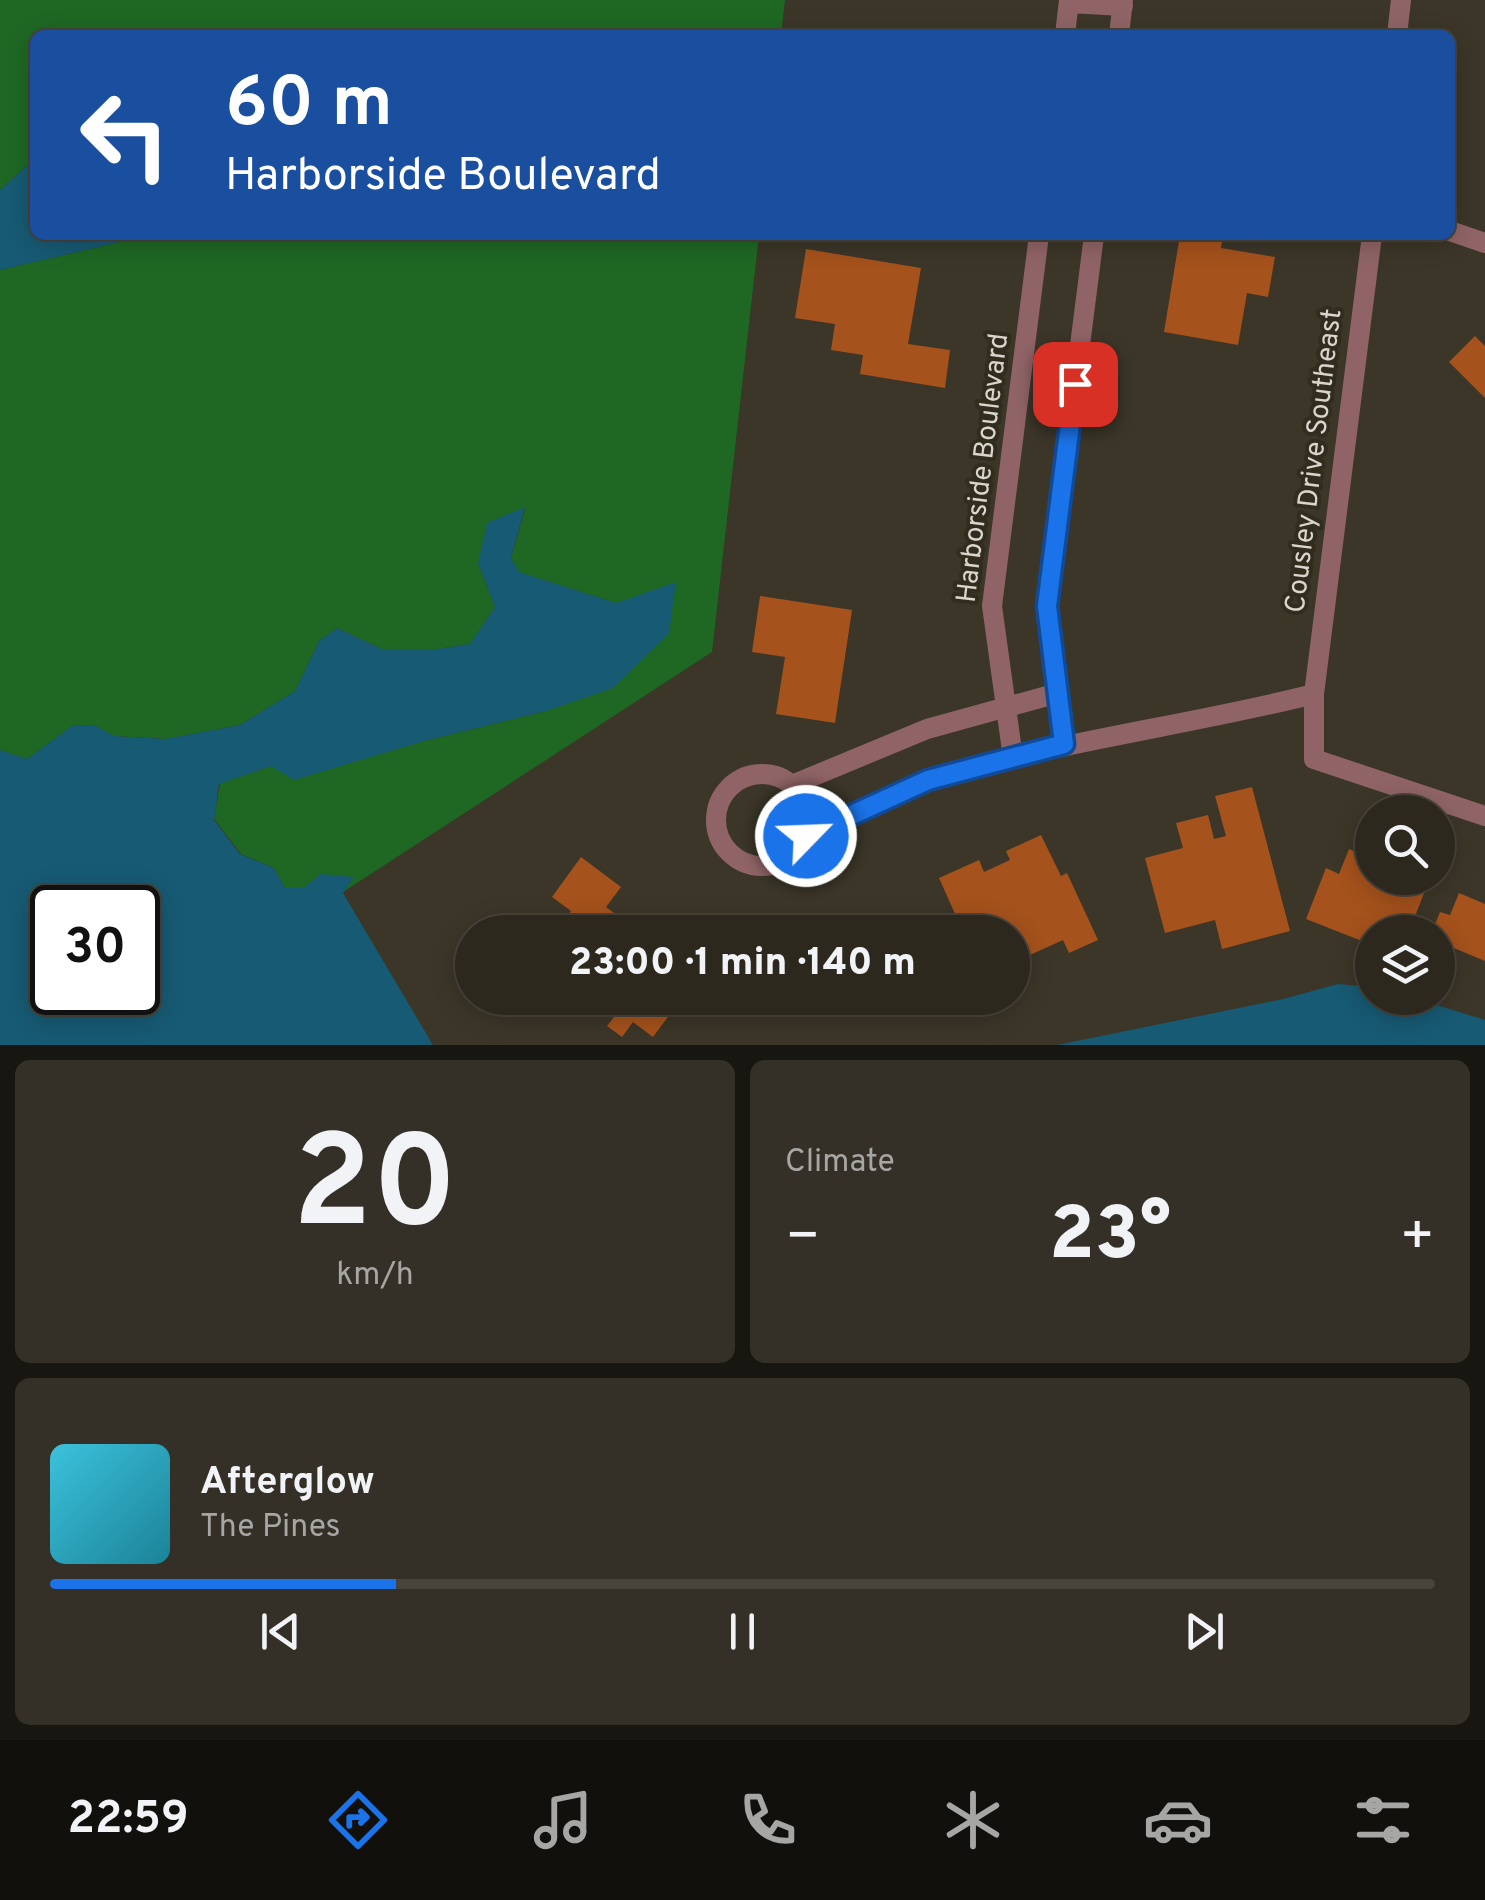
<!DOCTYPE html>
<meta charset="utf-8">
<style>
:root{--surface:#2c281e;--page:#343027;--text:#f1f3f6;--muted:#a6a6a4;--line:#48443c;--accent:#1a73e8}
body{margin:0;font-family:Overpass,sans-serif;background:var(--page);color:var(--text);height:100vh;display:flex;flex-direction:column;font-size:38px;white-space:nowrap}
*{box-sizing:border-box;margin:0}
p{font-size:32px;color:var(--muted)}
.icon{flex:none;width:55px;height:55px;fill:none;stroke:currentColor;stroke-width:2;stroke-linecap:round;stroke-linejoin:round}
.map{position:relative;height:1045px;overflow:hidden}
.sheet{display:flex;flex-direction:column;gap:15px;padding:15px;background:#181610;flex:1}
.sheet>*{flex:none}
.hud{position:absolute;left:30px;top:30px;width:1425px;height:210px;border-radius:15px;box-shadow:0 5px 25px #0003,0 0 0 2px var(--line);background:#1a4fa0;color:#fff;overflow:hidden}
.controls{position:absolute;left:1355px;top:795px;display:grid;gap:20px}
.controls a{display:grid;place-items:center;width:100px;height:100px;border-radius:50%;background:var(--surface);box-shadow:0 5px 25px #0003,0 0 0 2px var(--line);font-size:50px}
.speed{position:absolute;left:30px;top:885px;display:flex;gap:20px;font-size:50px;font-weight:700;text-align:center}
.speed>*{display:grid;place-content:center;width:130px;height:130px;border-radius:50%;background:var(--surface);box-shadow:0 5px 25px #0003,0 0 0 2px var(--line);line-height:1}
.speed .limit{border:5px solid #111;border-radius:15px;background:#fff;color:#111}
.pin{position:absolute;display:grid;place-items:center;width:85px;height:85px;color:#fff;margin:-42px;border-radius:20px;box-shadow:0 5px 15px #0006}
.me{position:absolute;width:110px;margin:-55px;rotate:66deg;stroke-linejoin:round;filter:drop-shadow(0 0 8px #0008)}
.turn{display:flex;align-items:center;gap:35px;height:210px;padding:0 30px;font-size:45px}
.turn .icon{width:130px;height:130px;stroke-width:2.5}
.turn b{display:block;font-size:70px;line-height:85px}
.big{font-size:75px;font-weight:800;line-height:1.1}
.sheet .tile{flex:1;display:flex;flex-direction:column;justify-content:center;gap:15px;min-width:0;padding:0 35px;border-radius:15px;background:var(--page)}
.sheet .dial{align-items:center;gap:0}
.dial b{font-size:130px;line-height:1}
.song{display:flex;align-items:center;gap:30px}
.cover{width:120px;height:120px;border-radius:15px;background:linear-gradient(135deg,hsl(190 70% 55%),hsl(190 70% 35%))}
.played{height:10px;border-radius:5px;background:linear-gradient(90deg,var(--accent) 25%,var(--line) 25%)}
.keys{display:flex;justify-content:space-around;direction:ltr}
.heat{display:flex;justify-content:space-between;align-items:center;font-size:55px;direction:ltr}
.sheet .tiles{flex:1;display:grid;gap:15px;grid-template-columns:1fr 1fr}
.tile:last-child{grid-column:span 2}
.trip{position:absolute;left:455px;top:915px;width:575px;height:100px;border-radius:50px;background:var(--surface);box-shadow:0 5px 25px #0003,0 0 0 2px var(--line);font-weight:800;line-height:100px;text-align:center}
.tabs{display:flex;height:160px;justify-content:space-around;align-items:center;background:#12100c;color:var(--muted)}
.tabs .icon{width:70px;height:70px}
.tabs .on{color:var(--accent)}
.tabs b{font-size:45px;color:var(--text)}
.map>svg:first-child{display:block}
.green{fill:#1e6824}
.water{fill:#175a73;fill-rule:evenodd}
.building{fill:#a5521c}
.lines{fill:none;stroke-linecap:round;stroke-linejoin:round}
.minor{stroke:#906466;stroke-width:20}
.route-casing{stroke:#114b97;stroke-width:25}
.route{stroke:#1a73e8;stroke-width:18}
.labels{text-anchor:middle;dominant-baseline:central;stroke-width:8;stroke-linejoin:round;paint-order:stroke}
.street-label{font-size:28px;fill:#d8d5cd;stroke:#312c1e}
</style>
<div class="map">
<svg width="1485" height="1045" viewBox="0 0 1485 1045">
<rect width="100%" height="100%" fill="#3b3628"/>
<!-- green -->
<path class="green" d="M0,0H785L781,35H35V158L0,190Z
M149,235H759L712,652L343,892L353,877L304,888H285L274,868L241,854L214,819L220,783L271,766L424,741L546,711L616,603L518,572L511,558L525,509L478,563L495,607L470,644L431,650H384L337,628L319,641L295,691L240,725L165,739L114,736L94,725L72,726L27,759L0,750V270Z"/>
<!-- water -->
<path class="water" d="M35,158V235H149L0,270V190Z
M525,507L511,558L519,572L616,603L676,582L669,633L613,688L546,711L424,741L294,780L271,766L219,784L214,820L240,854L274,868L285,888H304L320,874L354,877L343,893L433,1045H0V750L27,759L72,726L94,725L114,736L165,739L240,725L295,691L319,641L337,628L384,650H431L470,644L495,607L478,563L487,523ZM52,908H138V992H52Z
M1338,984L1372,987V998H1414L1485,1020V1045H1057L1283,999Z"/>
<!-- building -->
<path class="building" d="M1180,235H1223L1221,248L1275,257L1268,297L1247,293L1238,345L1164,332Z
M806,249L921,268L908,344L950,350L945,388L860,374L863,355L831,350L835,324L795,318Z
M1475,336L1485,346V398L1449,362Z
M760,596L852,610L835,723L776,714L785,657L752,652Z
M1252,787L1290,931L1222,949L1215,920L1165,933L1145,858L1183,848L1176,823L1208,815L1214,839L1226,836L1215,796Z
M1041,835L1061,876L1067,873L1098,940L1069,953L1063,940L1019,960L1012,946V932H943L960,925L939,878L979,860L984,872L1010,860L1006,851Z
M1349,849L1372,859V878H1430L1409,932H1372V945L1306,919L1326,868L1339,874Z
M581,857L621,887L606,907L626,922L629,918L650,932H555L571,911L552,897Z
M1459,893L1485,904V961L1449,946L1441,966L1438,964V932H1432L1440,912L1450,915Z
M595,998H682L653,1037L633,1022L622,1037L607,1026L617,1013Z"/>
<g class="lines">
<!-- minor -->
<path class="minor" d="M1069,3L1123,6
M1065,35L1069,0
M1119,35L1123,0
M1397,35L1401,0
M1450,231L1485,243
M1372,235L1314,694V759L1485,816
M1064,745L1047,606L1094,235
M1013,758L992,606L1039,235
M716 820a46 46 0 1 1 92 0a46 46 0 1 1-92 0Z
M792,785L927,729L1058,693
M806,836C847,817 889,793 932,780C1057,741 1187,726 1314,694"/>
</g>
<g class="lines">
<!-- route casing -->
<g class="route-casing">
<path id="route" d="M806,836L928,780L1064,744L1047,606L1075,384"/>
</g>
<!-- route -->
<use href="#route" class="route"/>
</g>
<g class="labels">
<!-- street labels -->
<g class="street-label">
<text transform="translate(1315 461) rotate(-83)">Cousley Drive Southeast</text>
<text transform="translate(984 468) rotate(-83)">Harborside Boulevard</text>
</g>
</g>
</svg>
<div class="controls">
<a><svg class="icon" aria-label="search" viewBox="0 0 24 24"><circle cx="10" cy="10" r="6"/><path d="M15 15l6 6"/></svg></a>
<a><svg class="icon" aria-label="layers" viewBox="0 0 24 24"><path d="M12 4l9 5-9 5-9-5zM3 14l9 5 9-5"/></svg></a>
</div>
<div class="speed"><div class="limit">30</div></div>
<div class="pin" style="left:1075px;top:384px;background:#d93025"><svg class="icon" aria-label="arrive" viewBox="0 0 24 24"><path d="M6 21V4h12l-3 4 3 4H6"/></svg></div>
<svg class="me" style="left:806px;top:836px" viewBox="-20 -20 40 40"><circle r="17" fill="#1a73e8" stroke="#fff" stroke-width="3"/><path d="M0-11L8 9 0 5-8 9z" fill="#fff"/></svg>
<div class="trip">23:00 · 1 min · 140 m</div>
<div class="hud">
<div class="turn"><svg class="icon" aria-label="left" viewBox="0 0 24 24"><path d="M17 20v-9H6M10 6l-5 5 5 5"/></svg><div><b>60 m</b>Harborside Boulevard</div></div>
</div>
</div>
<section class="sheet">
<div class="tiles">
<div class="tile dial"><b>20</b><p>km/h</p></div>
<div class="tile"><p>Climate</p>
<div class="heat"><a>−</a><b class="big">23°</b><a>+</a></div>
</div>
<div class="tile">
<div class="song"><i class="cover"></i><div><b>Afterglow</b><p>The Pines</p></div></div>
<div class="played"></div>
<div class="keys"><svg class="icon" aria-label="previous" viewBox="0 0 24 24"><path d="M18 5L8 12l10 7zM5 5v14"/></svg><svg class="icon" aria-label="pause" viewBox="0 0 24 24"><path d="M8 5v14M16 5v14"/></svg><svg class="icon" aria-label="next" viewBox="0 0 24 24"><path d="M6 5l10 7-10 7zM19 5v14"/></svg></div>
</div>
</div>
</section>
<nav class="tabs">
<b>22:59</b>
<svg class="icon on" aria-label="directions" viewBox="0 0 24 24"><path d="M12 3l9 9-9 9-9-9zM9 14v-3h6M13 9l2 2-2 2"/></svg>
<svg class="icon" aria-label="music" viewBox="0 0 24 24"><path d="M9 18V5l10-2v13"/><circle cx="6" cy="18" r="3"/><circle cx="16" cy="16" r="3"/></svg>
<svg class="icon" aria-label="phone" viewBox="0 0 24 24"><path d="M5 4h4l2 5-3 2q2 4 5 5l2-3 5 2v4C11 20 4 13 5 4z"/></svg>
<svg class="icon" aria-label="climate" viewBox="0 0 24 24"><path d="M12 3v18M4 7l16 10M4 17L20 7"/></svg>
<svg class="icon" aria-label="car" viewBox="0 0 24 24"><path d="M5 17H2v-5l4-1 3-4h7l3 4 3 1v5h-3M9 17h6M6 11h13"/><circle cx="7" cy="17" r="2"/><circle cx="17" cy="17" r="2"/></svg>
<svg class="icon" aria-label="filters" viewBox="0 0 24 24"><path d="M4 7h16M4 17h16"/><circle cx="9" cy="7" r="2"/><circle cx="15" cy="17" r="2"/></svg>
</nav>
